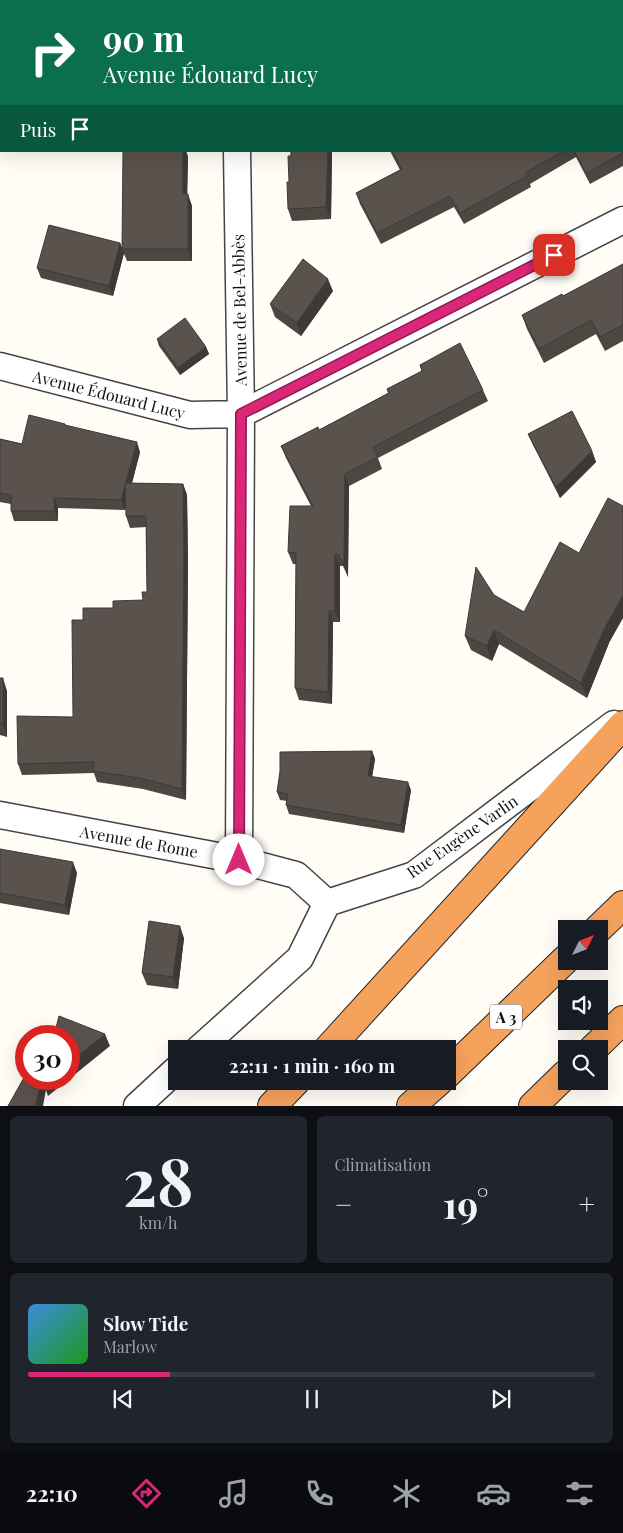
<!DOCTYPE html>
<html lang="fr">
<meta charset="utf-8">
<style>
:root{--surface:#171b24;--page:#20242c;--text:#f1f3f6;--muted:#9ea1a6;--line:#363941;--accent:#db2777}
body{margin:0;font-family:"Playfair Display",serif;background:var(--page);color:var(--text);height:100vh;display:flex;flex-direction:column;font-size:19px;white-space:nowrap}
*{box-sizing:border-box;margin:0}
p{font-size:16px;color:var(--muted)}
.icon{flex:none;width:28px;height:28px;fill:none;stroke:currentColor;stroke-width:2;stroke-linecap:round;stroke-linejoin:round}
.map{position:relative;height:1106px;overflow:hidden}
.sheet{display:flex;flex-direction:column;gap:10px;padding:10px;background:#0d0f14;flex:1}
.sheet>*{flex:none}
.hud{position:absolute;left:0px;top:0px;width:624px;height:152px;box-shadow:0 5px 20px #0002;background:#0b6e4f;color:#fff;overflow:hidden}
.needle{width:32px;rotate:48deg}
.tools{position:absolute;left:558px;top:920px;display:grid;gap:10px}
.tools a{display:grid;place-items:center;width:50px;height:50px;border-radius:0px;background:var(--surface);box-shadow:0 5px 20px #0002;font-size:25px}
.speed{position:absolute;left:15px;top:1025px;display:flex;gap:10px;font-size:25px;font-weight:700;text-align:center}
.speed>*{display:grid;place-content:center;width:65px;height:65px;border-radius:50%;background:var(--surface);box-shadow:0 5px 20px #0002;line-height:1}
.speed .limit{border:8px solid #d22;background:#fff;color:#111}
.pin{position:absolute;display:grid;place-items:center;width:42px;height:42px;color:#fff;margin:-21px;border-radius:10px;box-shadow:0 2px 8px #0006}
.me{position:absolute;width:55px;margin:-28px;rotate:0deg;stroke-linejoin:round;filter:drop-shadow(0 0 4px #0008)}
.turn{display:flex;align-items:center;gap:18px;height:105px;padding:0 20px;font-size:22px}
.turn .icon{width:65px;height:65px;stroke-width:2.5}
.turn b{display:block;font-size:35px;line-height:42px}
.then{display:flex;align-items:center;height:48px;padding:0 20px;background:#0003;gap:10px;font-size:19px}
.big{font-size:38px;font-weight:700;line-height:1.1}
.sheet .card{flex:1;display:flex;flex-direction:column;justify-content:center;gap:8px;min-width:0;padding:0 18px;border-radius:8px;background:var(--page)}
.sheet .dial{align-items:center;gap:0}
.dial b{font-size:65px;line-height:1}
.song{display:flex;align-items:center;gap:15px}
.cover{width:60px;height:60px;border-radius:8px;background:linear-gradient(135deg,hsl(210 70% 55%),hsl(120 70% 35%))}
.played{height:5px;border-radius:2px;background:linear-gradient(90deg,var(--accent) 25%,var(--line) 25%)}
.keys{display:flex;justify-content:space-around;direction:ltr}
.heat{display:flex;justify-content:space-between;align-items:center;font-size:28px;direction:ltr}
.sheet .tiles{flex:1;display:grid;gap:10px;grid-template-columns:1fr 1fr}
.card:last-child{grid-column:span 2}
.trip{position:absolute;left:168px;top:1040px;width:288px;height:50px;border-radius:0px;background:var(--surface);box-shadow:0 5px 20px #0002;font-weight:700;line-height:50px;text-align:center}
.dock{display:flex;height:80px;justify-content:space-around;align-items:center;background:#090b0e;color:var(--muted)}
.dock .icon{width:35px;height:35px}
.dock .current{color:var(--accent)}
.dock b{font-size:22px;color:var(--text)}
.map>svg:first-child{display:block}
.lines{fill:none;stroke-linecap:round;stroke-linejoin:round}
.street-casing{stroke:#444;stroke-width:29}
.highway-casing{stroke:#222;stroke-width:30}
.street{stroke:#fff;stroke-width:26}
.highway{stroke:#f5a25d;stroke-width:28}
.wall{fill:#4d4742}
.shaded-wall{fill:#3f3936}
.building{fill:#5a524d;stroke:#3f3936}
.route-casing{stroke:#8e194d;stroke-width:12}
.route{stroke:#db2777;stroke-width:9}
.labels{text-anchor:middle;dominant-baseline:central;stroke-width:5;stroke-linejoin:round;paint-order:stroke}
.shield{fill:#fff;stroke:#585858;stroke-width:1}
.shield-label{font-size:15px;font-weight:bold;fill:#111}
.street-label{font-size:16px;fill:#111;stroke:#fff}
</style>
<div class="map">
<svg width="623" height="1106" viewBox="0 0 623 1106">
<rect width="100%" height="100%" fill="#fffdf5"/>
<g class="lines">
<!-- street casing -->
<g class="street-casing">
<path id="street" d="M236,1V0
M237,151L241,414L239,860
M0,366L190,415L241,414L623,220
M0,815L239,860L296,875L327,903
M199,1049L300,958L327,903L414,875L614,724
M137,1106L176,1070"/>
</g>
<!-- highway casing -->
<g class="highway-casing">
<path id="highway" d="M598,929L623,905
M328,1049L623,725
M593,1049L623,1020
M446,1075L566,959
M272,1106L296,1081
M411,1106L439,1081
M533,1106L566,1074"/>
</g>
<!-- street -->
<use href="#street" class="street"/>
<!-- highway -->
<use href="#highway" class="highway"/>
</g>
<!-- wall -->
<path class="wall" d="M553,0H566L565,1H555Z
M623,106V166L590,184L576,157L530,184L531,187L464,224L454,207L381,244L360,204L356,193L400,170L390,151H622Z
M291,151H332L331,219L292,221L288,209Z
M188,156L187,194L192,206V261H127L122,249Z
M120,243L124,253L113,296L41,278L37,268Z
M623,264V341L605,351L596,334L544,363L527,329L522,315L563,296Z
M333,291L301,336L275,317L270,304Z
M157,339L206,347L209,354L180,375L159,346Z
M420,365L483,390L488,401L378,458L382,469L349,486L348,577L343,566H340V622H333L332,704L299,700L295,688L296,564H293L288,552L311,506L286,458L281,446L319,430L388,393L387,389L422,371Z
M66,425L140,452L132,483L183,484L187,495L188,563L186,800L143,789L97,782L94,773L22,775L18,764L73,717L83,620L113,608L143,600L147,592L146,527L130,528L126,516V506L125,510L58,508V521H14L11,511V504L0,502V439L22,444Z
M528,434L592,451L596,462L560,498L533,445Z
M494,595L524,612L609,643L587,698L499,644L492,661L471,650L465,636Z
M0,678L7,691V737L0,735Z
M372,751L375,759L372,777L411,790L404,833L289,814L286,805L287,801L280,800L277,792Z
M0,849L77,873L69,915L0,903Z
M184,938L178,989L147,985L142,973Z"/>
<!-- shaded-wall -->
<path class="shaded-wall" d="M183,151H186L188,156L187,207L183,194Z
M328,151H332L331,219L326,207Z
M188,194L192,206V261L188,249Z
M120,243L124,253L113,296L109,286Z
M328,279L333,291L301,336L297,323Z
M206,347L209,354L180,375L178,368Z
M137,442L140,452L125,510L121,500Z
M592,451L596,462L560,498L556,487Z
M345,474L349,486L348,577L344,565Z
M183,484L187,495L188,563L186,800L182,789Z
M54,498L58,508V521L55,511Z
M335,554L340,566V622L335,611Z
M623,595V618L609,643L587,698L581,683L604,629Z
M329,611L333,622L332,704L328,692Z
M494,630L499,644L492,661L487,646Z
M3,678L7,691V737L3,724Z
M372,751L375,759L371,784L368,776Z
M408,782L411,790L404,833L401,825Z
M73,862L77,873L69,915L65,905Z
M180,926L184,938L178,989L173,977Z
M105,1034L110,1046L48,1096L46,1090L43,1106H35L42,1079H69V1063Z"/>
<!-- building -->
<path class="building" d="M34,0L81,1H34Z
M139,0H183V1H139Z
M285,0H354V1H285Z
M622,31H623V102L622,101Z
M623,106V153L586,173L574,151H622Z
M123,151H183V194H188V249H122Z
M291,151H328L326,207L288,209L287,182H289L288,156H291Z
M392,151H563L525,173L527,176L460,213L450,196L377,233L356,193L402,169Z
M49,225L120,243L109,286L37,268Z
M303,259L328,279L297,323L270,304Z
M623,264V325L600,337L591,320L539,349L522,315L562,294L563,296Z
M185,318L206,347L178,368L157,339Z
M460,343L483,390L373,447L378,457L345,474L344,565L338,554H335V611H329L328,692L295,688L296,553L288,552L290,506H313L281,446L318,427L319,430L389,393L387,389L422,371L420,365Z
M572,411L592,451L556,487L528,434Z
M29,415L65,424V425L137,442L121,500L54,498L55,511H11V495L0,493V439L22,444Z
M125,483L183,484L184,552L182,789L139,778L93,771L94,762L18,764L17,716L73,717L72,620H83V608H113V601L143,600L142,592H147L146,516H126Z
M608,498L623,506V595L604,629L581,683L494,630L487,646L465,636L476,567L494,595L524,612L560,542L579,553Z
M0,678H3V724L0,723Z
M372,751L368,776L408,782L401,825L286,805L288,794L277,792L280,771V752Z
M0,849L73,862L65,905L0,893Z
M149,921L180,926L173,977L142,973Z
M59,1016L105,1034L69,1063V1036H54Z
M26,1074V1079H42L35,1106H8Z
M45,1079H49L44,1083Z"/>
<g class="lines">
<!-- route casing -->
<g class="route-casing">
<path id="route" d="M239,860L241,414L554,255"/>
</g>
<!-- route -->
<use href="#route" class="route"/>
</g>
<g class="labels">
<!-- shield labels -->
<rect class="shield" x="490" y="1004.5" width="32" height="25" rx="4"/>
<g class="shield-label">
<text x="506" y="1017">A 3</text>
</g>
<!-- street labels -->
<g class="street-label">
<text transform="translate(239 310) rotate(-91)">Avenue de Bel-Abbès</text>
<text transform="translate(109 394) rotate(14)">Avenue Édouard Lucy</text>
<text transform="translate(462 836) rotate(-35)">Rue Eugène Varlin</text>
<text transform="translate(139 841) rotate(10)">Avenue de Rome</text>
</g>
</g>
</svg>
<div class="tools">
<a><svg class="needle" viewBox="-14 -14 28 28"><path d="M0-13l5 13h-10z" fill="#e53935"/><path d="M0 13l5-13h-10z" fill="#9ea1a6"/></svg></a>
<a><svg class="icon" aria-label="sound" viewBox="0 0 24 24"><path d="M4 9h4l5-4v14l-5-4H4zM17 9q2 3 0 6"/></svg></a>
<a><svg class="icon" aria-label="search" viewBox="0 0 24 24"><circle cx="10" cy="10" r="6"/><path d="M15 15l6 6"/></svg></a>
</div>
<div class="speed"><div class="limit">30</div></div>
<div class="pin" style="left:554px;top:255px;background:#d93025"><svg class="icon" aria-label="arrive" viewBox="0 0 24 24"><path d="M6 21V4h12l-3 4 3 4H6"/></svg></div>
<svg class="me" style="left:239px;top:860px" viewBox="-20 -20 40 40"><circle r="19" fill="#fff"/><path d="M0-13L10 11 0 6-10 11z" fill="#db2777"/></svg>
<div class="trip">22:11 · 1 min · 160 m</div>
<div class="hud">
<div class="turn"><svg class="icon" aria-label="right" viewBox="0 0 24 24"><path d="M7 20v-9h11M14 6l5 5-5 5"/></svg><div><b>90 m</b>Avenue Édouard Lucy</div></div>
<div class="then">Puis<svg class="icon" aria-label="arrive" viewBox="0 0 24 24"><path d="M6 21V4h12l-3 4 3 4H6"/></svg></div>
</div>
</div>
<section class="sheet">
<div class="tiles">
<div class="card dial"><b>28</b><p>km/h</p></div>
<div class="card"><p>Climatisation</p>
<div class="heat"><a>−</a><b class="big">19°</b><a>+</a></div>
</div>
<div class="card">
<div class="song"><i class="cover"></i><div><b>Slow Tide</b><p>Marlow</p></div></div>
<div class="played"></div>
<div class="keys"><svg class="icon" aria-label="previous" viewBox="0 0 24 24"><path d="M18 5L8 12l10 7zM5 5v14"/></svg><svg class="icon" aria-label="pause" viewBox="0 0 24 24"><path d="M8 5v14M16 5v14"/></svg><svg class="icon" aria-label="next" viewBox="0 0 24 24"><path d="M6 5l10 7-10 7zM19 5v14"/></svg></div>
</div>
</div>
</section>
<nav class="dock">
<b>22:10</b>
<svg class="icon current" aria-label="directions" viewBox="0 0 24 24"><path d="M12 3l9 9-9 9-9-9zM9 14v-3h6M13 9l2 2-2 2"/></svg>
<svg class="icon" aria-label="music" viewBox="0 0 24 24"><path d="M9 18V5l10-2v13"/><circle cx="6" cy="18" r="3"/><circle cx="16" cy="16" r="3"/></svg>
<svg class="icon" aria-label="phone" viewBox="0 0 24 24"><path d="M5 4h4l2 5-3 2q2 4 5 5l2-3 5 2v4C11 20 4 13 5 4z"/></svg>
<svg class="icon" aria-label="climate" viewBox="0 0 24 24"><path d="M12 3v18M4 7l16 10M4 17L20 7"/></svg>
<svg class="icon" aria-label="car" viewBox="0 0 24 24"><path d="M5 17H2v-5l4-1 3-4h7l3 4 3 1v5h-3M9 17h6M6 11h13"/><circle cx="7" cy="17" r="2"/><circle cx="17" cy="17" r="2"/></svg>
<svg class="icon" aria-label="filters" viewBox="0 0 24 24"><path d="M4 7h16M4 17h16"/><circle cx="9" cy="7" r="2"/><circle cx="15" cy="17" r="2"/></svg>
</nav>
